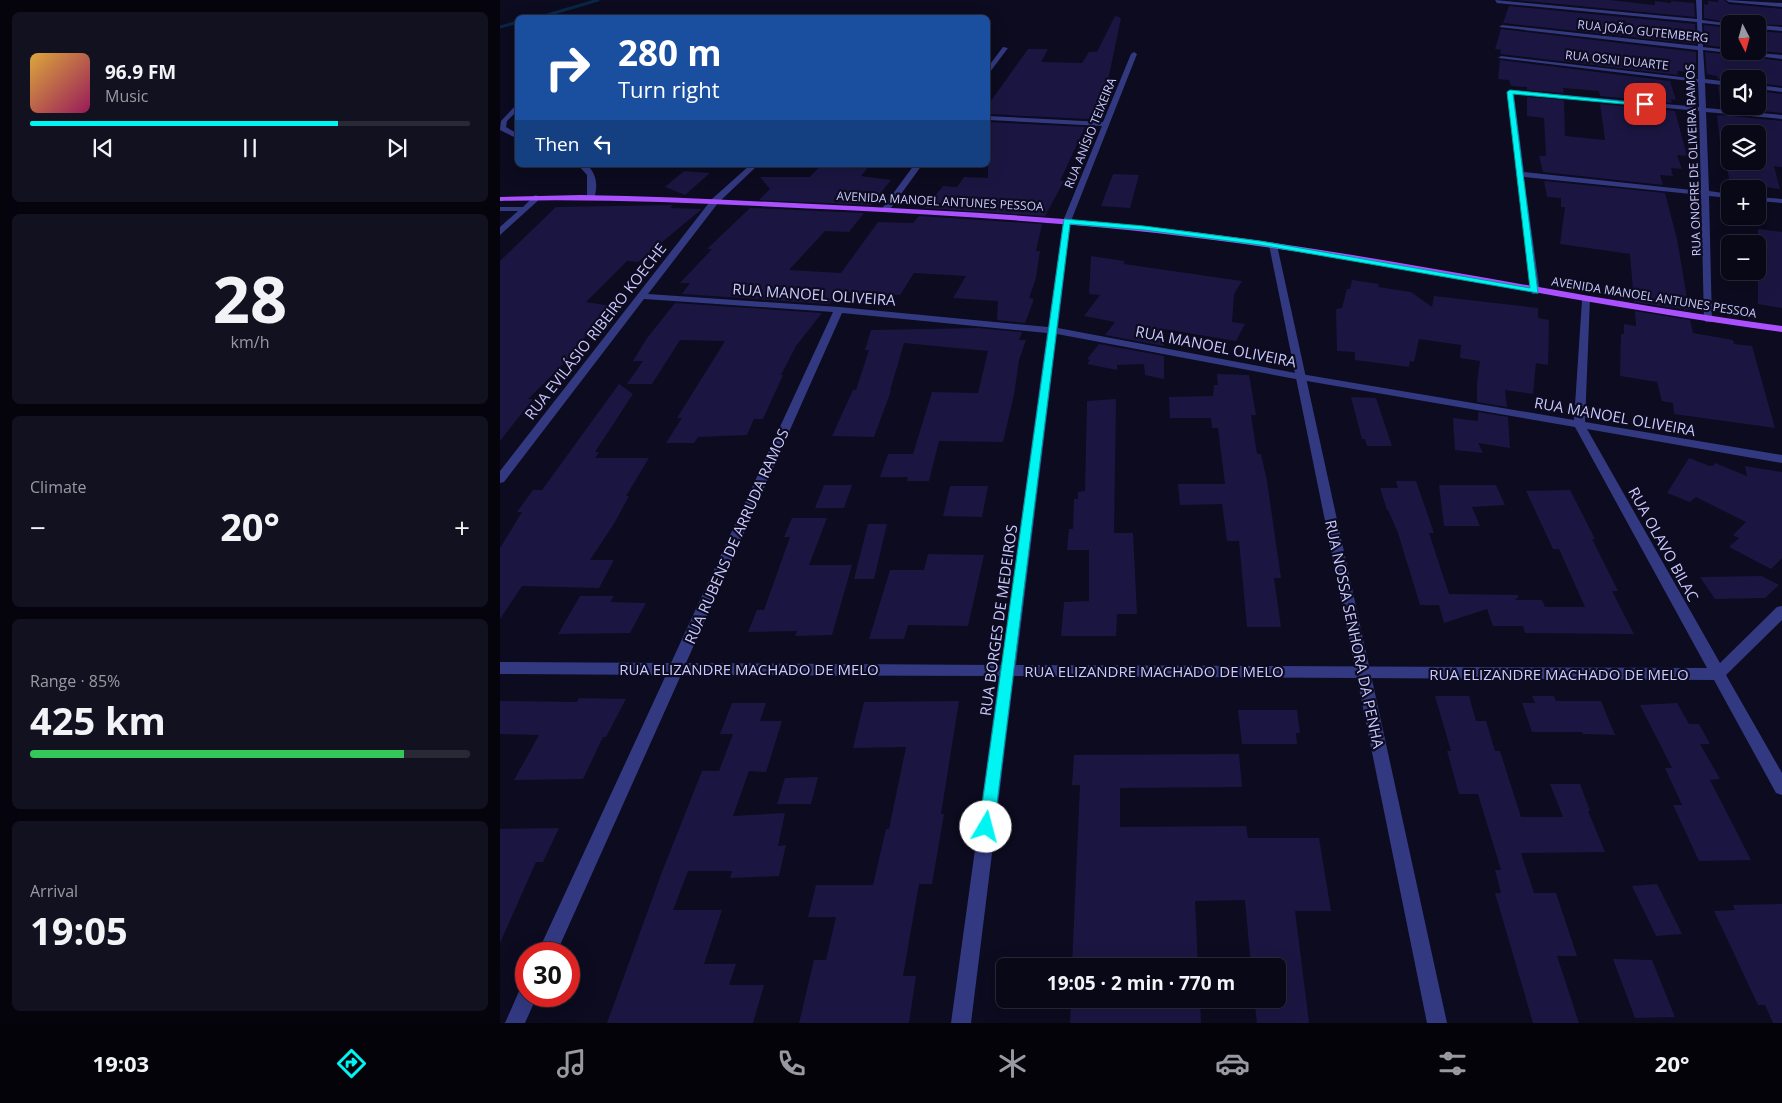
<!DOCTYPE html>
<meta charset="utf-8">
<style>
:root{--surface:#090817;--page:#121120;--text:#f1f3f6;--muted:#999aa1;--line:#292936;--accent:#00f4f2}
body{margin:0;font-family:"Open Sans",sans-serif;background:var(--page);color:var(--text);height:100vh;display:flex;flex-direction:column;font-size:19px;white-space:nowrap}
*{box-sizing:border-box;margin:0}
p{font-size:16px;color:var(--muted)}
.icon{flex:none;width:28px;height:28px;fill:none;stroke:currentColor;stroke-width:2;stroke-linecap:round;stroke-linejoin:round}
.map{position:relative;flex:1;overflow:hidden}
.panel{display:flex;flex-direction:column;gap:12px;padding:12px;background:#05040d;width:500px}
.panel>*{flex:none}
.guide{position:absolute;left:15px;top:15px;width:475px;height:152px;border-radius:8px;box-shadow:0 5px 20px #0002,0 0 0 1px var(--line);background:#1a4fa0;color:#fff;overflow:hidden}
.needle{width:32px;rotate:174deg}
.controls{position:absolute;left:1221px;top:15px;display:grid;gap:10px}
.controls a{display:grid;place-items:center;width:45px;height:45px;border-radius:8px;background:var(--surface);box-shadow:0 5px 20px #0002,0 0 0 1px var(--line);font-size:25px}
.speed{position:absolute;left:15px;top:942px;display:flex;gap:10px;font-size:25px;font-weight:700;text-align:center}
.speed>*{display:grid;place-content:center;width:65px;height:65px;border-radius:50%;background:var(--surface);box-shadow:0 5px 20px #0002,0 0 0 1px var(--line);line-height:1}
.speed .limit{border:8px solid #d22;background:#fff;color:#111}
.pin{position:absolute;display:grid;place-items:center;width:42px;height:42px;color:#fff;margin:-21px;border-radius:10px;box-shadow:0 2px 8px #0006}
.me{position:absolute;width:55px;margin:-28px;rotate:8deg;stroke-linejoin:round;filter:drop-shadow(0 0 4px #0008)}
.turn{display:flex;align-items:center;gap:18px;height:105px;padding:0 20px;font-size:22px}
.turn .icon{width:65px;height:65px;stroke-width:2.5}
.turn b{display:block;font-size:35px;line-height:42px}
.then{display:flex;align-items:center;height:48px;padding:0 20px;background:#0003;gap:10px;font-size:19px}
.big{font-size:38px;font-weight:700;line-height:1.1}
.panel .tile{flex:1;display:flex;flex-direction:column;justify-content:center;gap:8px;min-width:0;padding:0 18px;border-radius:8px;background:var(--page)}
.panel .dial{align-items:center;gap:0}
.dial b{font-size:65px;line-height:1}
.song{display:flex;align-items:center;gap:15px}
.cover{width:60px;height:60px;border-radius:8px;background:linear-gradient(135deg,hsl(40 70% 55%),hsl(330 70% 35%))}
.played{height:5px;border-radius:2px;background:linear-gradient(90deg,var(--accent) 70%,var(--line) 70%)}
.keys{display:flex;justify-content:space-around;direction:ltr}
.heat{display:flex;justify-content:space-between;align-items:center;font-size:28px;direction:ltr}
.charge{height:8px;border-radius:4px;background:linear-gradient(90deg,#34c759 85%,var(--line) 0)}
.trip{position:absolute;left:496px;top:958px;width:290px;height:50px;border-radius:8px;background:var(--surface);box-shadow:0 5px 20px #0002,0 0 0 1px var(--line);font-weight:700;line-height:50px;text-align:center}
.menu{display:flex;height:80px;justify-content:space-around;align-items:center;background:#040309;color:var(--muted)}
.menu .icon{width:35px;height:35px}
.menu .current{color:var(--accent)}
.menu b{font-size:22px;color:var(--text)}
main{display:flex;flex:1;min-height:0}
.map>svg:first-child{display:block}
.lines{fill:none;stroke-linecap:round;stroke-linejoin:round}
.stream{stroke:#092745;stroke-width:3}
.building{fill:#1a1641;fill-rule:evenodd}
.minor{fill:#333981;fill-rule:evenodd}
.tertiary{fill:#333981;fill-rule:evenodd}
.primary{fill:#ab50ff;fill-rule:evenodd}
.route{fill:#00f4f2;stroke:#009f9d}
.labels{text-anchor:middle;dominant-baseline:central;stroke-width:4.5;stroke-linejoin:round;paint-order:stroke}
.far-street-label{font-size:12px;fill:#c9c9ff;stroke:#0c0b1f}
.street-label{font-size:15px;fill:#c9c9ff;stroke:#0c0b1f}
</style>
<main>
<section class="panel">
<div class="tile">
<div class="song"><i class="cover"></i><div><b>96.9 FM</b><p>Music</p></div></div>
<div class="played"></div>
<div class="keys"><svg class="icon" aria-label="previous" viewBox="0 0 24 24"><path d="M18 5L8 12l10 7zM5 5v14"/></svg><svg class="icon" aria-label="pause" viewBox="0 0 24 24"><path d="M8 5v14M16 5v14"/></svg><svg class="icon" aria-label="next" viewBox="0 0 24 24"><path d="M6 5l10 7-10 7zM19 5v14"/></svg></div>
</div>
<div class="tile dial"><b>28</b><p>km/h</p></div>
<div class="tile"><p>Climate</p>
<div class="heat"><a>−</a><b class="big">20°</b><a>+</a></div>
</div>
<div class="tile"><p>Range · 85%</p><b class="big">425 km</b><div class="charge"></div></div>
<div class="tile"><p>Arrival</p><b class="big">19:05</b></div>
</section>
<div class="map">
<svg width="1282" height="1023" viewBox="0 0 1282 1023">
<rect width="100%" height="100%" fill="#0c0b1f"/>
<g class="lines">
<!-- stream -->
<path class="stream" d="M37,18L98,0
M0,27L18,22"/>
</g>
<!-- building -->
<path class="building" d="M1015,0H1109L1155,5V1L1171,3V1L1194,3L1195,17Z
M1218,0H1224L1229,4L1282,9V25L1235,24L1204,18V4L1208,5V1L1218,2Z
M1009,6L1195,24L1196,44L1003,23Z
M615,16L621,18L606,90L589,119L488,114V105L528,49H548L541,62L582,63L589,52H597Z
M1204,25L1230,28V48L1205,45Z
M1001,29L1196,52V73L1177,71L1178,75L1000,54L1001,50L995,49Z
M1258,31L1282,33V53L1258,51Z
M1205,52L1282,61V86L1258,83V79L1230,80L1218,79L1217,76L1207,74Z
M1000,60L1178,82L1170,81L1176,100L1171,99L1172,103L1100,96L1099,91L1063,88L1064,93L1027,90V87L1011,86L1009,80L998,79Z
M1218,86L1230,88V106H1258V91L1282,94V113L1221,107Z
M1027,97L1064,100L1065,136L1105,140L1100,104L1175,111L1187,156L1177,155L1182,169L1171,168L1173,176L1160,175L1163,185L1043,172L1039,156H1046L1044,118L1027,116Z
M1221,115L1282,121V167L1274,166L1280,189L1230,182L1225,160H1222L1217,116ZM1230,134H1258V161H1230Z
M488,122L585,127L560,181H564L545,216L425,208L443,186L457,187L464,177L488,178Z
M321,165H370L361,176L391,180L371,205L259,200L270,189L260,177H310Z
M184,171L210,173L185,195L165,187Z
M613,174L639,175L630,208L601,206Z
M1044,181L1165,193L1177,239L1189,310L1134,302L1130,254L1060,244L1065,207H1061V198L1047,197Z
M173,205L170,208L202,209L138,262L127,261L86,302L111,306L74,350H77L28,399H33L0,441V261L56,207Z
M250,208L364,213L349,232L325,231L289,270L341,273L378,222L413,223L419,216L542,224L536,251H540L536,278L529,298L534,299L525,323L497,320L498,301L453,298L466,276L414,273L400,295L343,292H339L329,304L182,294L190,283H180L212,249H207Z
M1258,229L1282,232V308L1258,304Z
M591,256L624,261V264L742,281L734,294L732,322L745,324L736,341L664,329V346L605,335L615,322L584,316L600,295L589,294Z
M852,280L879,284L878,287L911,292L932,307L934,296L1038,308V318L1049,320L1048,365L1036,363L1033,394L1005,390L1007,407L977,402V383L980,361L960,358L961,345L919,339L914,362L910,361L909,367L855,360V352L837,351L836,309L842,308L847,289H850Z
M175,303L322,313L296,346L281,375H283L263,419H254L247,435L198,437L194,443H166L182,418H177L225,341L180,340L152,384H127L143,361H133L147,338Z
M1135,311L1190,320L1193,333L1233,340L1234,344L1252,346L1275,428L1174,414L1173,403L1162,401L1157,382L1120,376L1121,334H1124V324L1136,326Z
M478,328L522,332L519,340H526L519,360L514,395L503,442L439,441L429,481H407L408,477H380L388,454H413L432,392L478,393L488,351L404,343L390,391H391L374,437L332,436L353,390H356L369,350H365L371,330Z
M599,344L664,356V379L645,375L644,364L617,365V370L587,364L590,360L587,359Z
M717,374L749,375L756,415H751L757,454H761L767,481L781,578H774L781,627H747L739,541H727L722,504L680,505L678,484H725L718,428H712L711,418H670L669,397L713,396L714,385H718Z
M119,384L133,394L95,452H99L95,458H149L126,496H129L115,522L90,560H114L99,588L22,586L0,619V548L22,512H17L33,490H42Z
M851,397L876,398L892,446H867L865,439H862Z
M616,399L614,533H633L637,614H617L616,636H561L564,602L589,601V550H567L569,529H573L574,499H578V492L585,491L587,401Z
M978,412L1008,417L1010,448L978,443L983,453L955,450L953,418L978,421Z
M1189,458L1210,466H1213L1215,463L1247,476L1245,466L1282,472V558L1271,569L1229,547L1239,538L1233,535L1246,522L1196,497L1190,502L1167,493Z
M896,481H916L934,533H929L949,594L1018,595V598L1015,599L1016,600H1042L1045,607H1085L1059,549H1053L1026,491L1070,490L1095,539H1092L1118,591H1112L1134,634L1025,633L1023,626H993L987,609L944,623L939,605H920L898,533L888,510H887L880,488H898Z
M324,485H352L344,508H315Z
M939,485H996L1005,505L972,507L980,526H944Z
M450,486H488L482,517L443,516Z
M292,518H327L309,565H352L332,635L295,636L297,631L248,632L257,610H264L290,537H284Z
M368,524H387L374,579H354Z
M428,554L484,555L468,626L408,625L404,639H369L390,570H424Z
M1262,576L1279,585L1265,598L1215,599L1200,577Z
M80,596H114L110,602L146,603L130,633L58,634Z
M935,696H969L976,721H986L995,751H1000L1021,817H1063L1050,784H1080L1090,811H1088L1105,852L1021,853L1034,893H1056L1077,956H1057L1079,1023H1033L995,893H1001L995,870H1001L978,794H959L947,751H951Z
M1032,696H1054L1056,701H1101L1115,735L1083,734L1082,732H1032L1022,703H1035Z
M79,698L126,699L106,737H103L83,779L14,780L39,735L0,734V701L77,702Z
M459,701L441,814H444L432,884H419L403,976H416L409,1023H299L314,960H326L336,917H308L316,885H373L386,829H389L406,747L353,748L364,702Z
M232,703H266L260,721H282L266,772L249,771L233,816L285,813L278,846L286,845L279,876L230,878L232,871H188L173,910H222L204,964H236L229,985H264L253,1023H107L162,872L202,771H219L233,734H220Z
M1177,703L1189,724H1199L1210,744H1200L1220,779L1210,780L1251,860L1199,861L1173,805H1182L1165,768H1172L1140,705Z
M738,710H797L800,733H796L797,744H742Z
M739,754L742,787L620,788V827L746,826L748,838H819L831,911H795L809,1023H757L754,999H778V966H751L745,900L695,901L698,966H572L580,785H572L574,755Z
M318,777L311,804H277L285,778Z
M59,828L43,862H36L0,943V829Z
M1157,884L1182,934L1156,936L1132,886Z
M1282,904V1023H1273L1265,1005H1258L1214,911L1235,910L1233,905Z
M1113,959L1152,960L1175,1017L1135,1018Z
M571,999H700L701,1023H570Z"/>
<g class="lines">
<!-- minor -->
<path class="minor" d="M995,0L1197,19L1196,0H1202V20L1233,24H1230V26L1202,23L1203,47L1230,50V51L1282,55V59L1203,50L1205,79L1230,82V86L1205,83L1206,108L1282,115V119L1206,112L1209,191L1230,194V198L1209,196L1212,322H1206L1204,320L1201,195L1024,177L1040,292L1038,294H1032L1007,92L1010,90L1199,107L1198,82L998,58L1001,56L1198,79V50L999,27L1002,25L1198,46L1197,22L997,3ZM1014,94L1199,111L1201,191L1024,172Z
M1226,0L1282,3V7L1229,2Z
M1258,25L1282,27V31L1258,29Z
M503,47L508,48L490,72L488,73V67Z
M634,52L637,54L571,221L558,328L801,374L1074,420L1082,300L1087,297L1090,298L1085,422L1282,455V463L1087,429L1220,663L1277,607L1282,606V620L1226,675L1282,773V795L1276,793L1214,680L514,676L471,1023H451L499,676L181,675L56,954H37L166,675L0,674V662L171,663L333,312L144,299L4,482L0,483V471L212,199L250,165H258L218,203L148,294L339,307L548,327L563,221L602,126L488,120V116L603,122L631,54ZM342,313L547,333L501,665L186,663ZM557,334L801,380L1075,427L1207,668L516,665Z
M1258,85L1282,88V92L1258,89Z
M18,103V110L7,121L6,127L18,134V139L0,130L1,121Z
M78,165H87C97,174 98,186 94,199L87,197V175Z
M414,165H422L388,212H382L381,210Z
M35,195L42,197L0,235V227L18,211H0V207H23Z
M1258,197L1282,199V203L1258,201Z
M26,987V996H37L25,1023H5L20,989Z"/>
<!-- tertiary -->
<path class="tertiary" d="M773,242L777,245L947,1023H927L769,245Z"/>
<!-- primary -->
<path class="primary" d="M81,195C172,196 263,202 354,206C468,212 581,218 694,232C891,256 1085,300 1282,326V332C1102,308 924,269 744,244C611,225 477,217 344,210C229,205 115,198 0,201V197Z"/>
</g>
<!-- route -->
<path class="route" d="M1010,90L1148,104L1145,106L1013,94L1038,293L760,245L644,230L570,224L494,827L492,832L486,834L481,832L479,827L564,219L644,226L760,241L1030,288L1007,92Z"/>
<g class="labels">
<!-- far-street labels -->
<g class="far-street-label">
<text transform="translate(1143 31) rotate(6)">RUA JOÃO GUTEMBERG</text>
<text transform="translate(1117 60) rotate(6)">RUA OSNI DUARTE</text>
<text transform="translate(590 133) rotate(-68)">RUA ANÍSIO TEIXEIRA</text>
<text transform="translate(1193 160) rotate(-92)">RUA ONOFRE DE OLIVEIRA RAMOS</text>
<text transform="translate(440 201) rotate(3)">AVENIDA MANOEL ANTUNES PESSOA</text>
<text transform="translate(1154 297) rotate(9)">AVENIDA MANOEL ANTUNES PESSOA</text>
</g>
<!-- street labels -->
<g class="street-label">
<text transform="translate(314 294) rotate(4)">RUA MANOEL OLIVEIRA</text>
<text transform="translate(95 331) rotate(-52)">RUA EVILÁSIO RIBEIRO KOECHE</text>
<text transform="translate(716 346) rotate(11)">RUA MANOEL OLIVEIRA</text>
<text transform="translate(1115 416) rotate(10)">RUA MANOEL OLIVEIRA</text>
<text transform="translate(236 536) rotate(-66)">RUA RUBENS DE ARRUDA RAMOS</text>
<text transform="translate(1164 544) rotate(61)">RUA OLAVO BILAC</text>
<text transform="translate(498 620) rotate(-82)">RUA BORGES DE MEDEIROS</text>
<text transform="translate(855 634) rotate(78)">RUA NOSSA SENHORA DA PENHA</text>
<text x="249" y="669">RUA ELIZANDRE MACHADO DE MELO</text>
<text x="654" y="671">RUA ELIZANDRE MACHADO DE MELO</text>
<text x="1059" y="674">RUA ELIZANDRE MACHADO DE MELO</text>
</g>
</g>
</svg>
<div class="controls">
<a><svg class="needle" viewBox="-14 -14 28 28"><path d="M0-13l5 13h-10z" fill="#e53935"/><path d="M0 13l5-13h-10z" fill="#999aa1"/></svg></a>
<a><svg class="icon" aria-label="sound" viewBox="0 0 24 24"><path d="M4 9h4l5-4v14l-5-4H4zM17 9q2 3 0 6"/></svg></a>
<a><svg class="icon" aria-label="layers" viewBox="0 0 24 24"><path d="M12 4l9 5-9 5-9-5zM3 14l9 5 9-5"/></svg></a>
<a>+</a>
<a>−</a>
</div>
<div class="speed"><div class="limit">30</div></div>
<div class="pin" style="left:1145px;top:104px;background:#d93025"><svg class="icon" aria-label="arrive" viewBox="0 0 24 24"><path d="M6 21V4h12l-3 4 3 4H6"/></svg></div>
<svg class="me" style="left:486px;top:827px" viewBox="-20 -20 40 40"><circle r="19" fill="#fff"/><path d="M0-13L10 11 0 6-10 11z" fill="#00f4f2"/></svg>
<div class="trip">19:05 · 2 min · 770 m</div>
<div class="guide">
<div class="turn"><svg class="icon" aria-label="right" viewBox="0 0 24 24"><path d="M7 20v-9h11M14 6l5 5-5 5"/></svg><div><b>280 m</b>Turn right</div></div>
<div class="then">Then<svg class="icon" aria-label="left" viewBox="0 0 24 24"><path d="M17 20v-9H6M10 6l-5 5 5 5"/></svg></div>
</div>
</div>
</main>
<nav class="menu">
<b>19:03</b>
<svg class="icon current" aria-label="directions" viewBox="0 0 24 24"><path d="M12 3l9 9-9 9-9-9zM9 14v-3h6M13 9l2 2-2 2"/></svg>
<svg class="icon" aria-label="music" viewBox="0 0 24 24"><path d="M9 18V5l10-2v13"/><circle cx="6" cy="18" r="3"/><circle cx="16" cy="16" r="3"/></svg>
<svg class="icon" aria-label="phone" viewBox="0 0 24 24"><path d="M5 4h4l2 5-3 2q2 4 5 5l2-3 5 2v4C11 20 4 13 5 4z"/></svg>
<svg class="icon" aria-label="climate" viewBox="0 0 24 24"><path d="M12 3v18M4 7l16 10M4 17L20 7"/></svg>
<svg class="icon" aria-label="car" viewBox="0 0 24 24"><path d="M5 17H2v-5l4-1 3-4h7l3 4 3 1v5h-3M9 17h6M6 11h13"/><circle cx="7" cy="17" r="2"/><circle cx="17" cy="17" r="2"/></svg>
<svg class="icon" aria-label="filters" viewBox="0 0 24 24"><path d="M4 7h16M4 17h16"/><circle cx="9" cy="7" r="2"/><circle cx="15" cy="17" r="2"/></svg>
<b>20°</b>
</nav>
